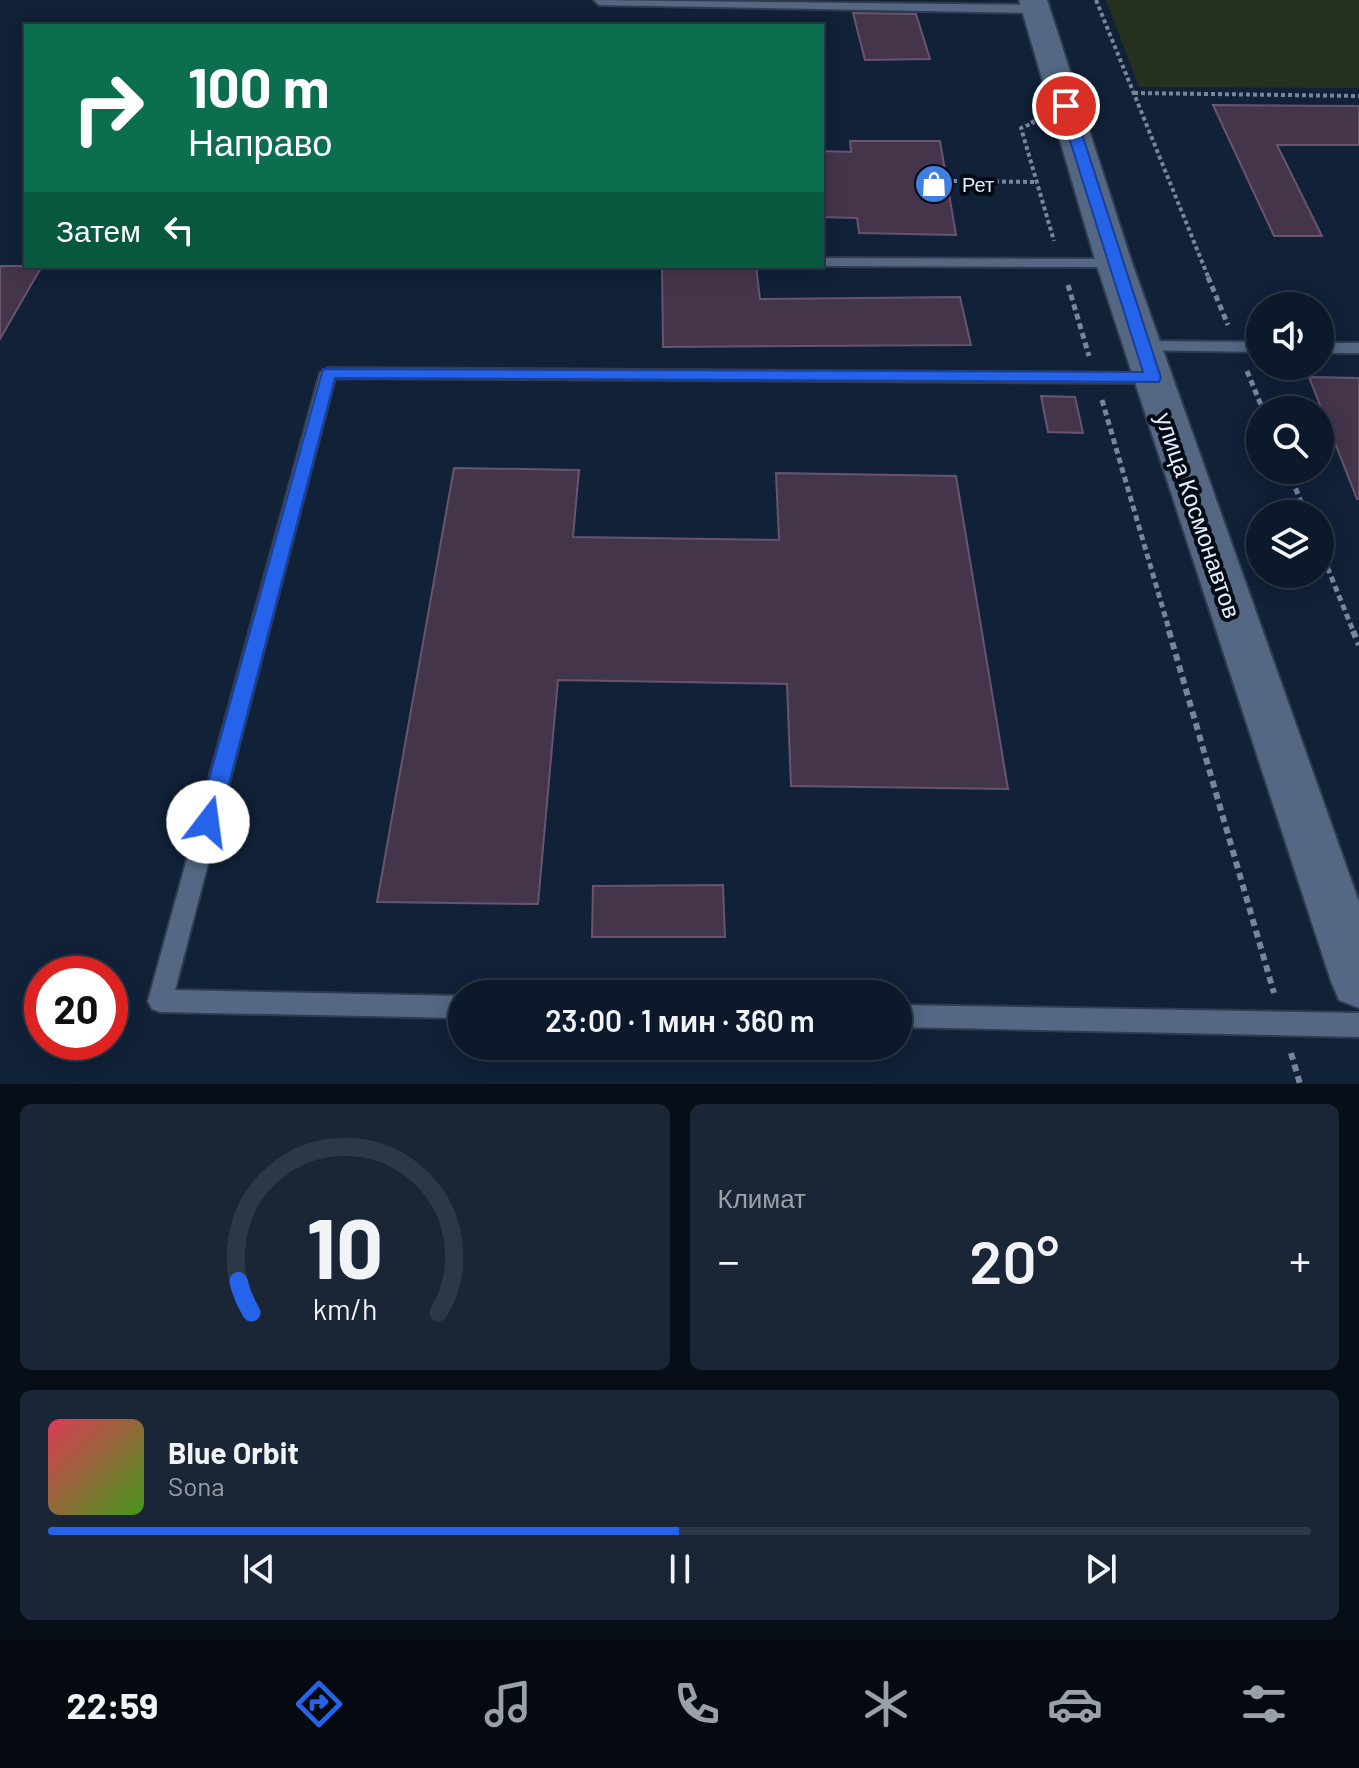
<!DOCTYPE html>
<html lang="ru">
<meta charset="utf-8">
<style>
:root{--surface:#0c192a;--page:#1a2636;--text:#f1f3f6;--muted:#9aa0a8;--line:#2c3847;--accent:#2563eb}
body{margin:0;font-family:Barlow,sans-serif;background:var(--page);color:var(--text);height:100vh;display:flex;flex-direction:column;font-size:30px;white-space:nowrap}
*{box-sizing:border-box;margin:0}
p{font-size:26px;color:var(--muted)}
.icon{flex:none;width:44px;height:44px;fill:none;stroke:currentColor;stroke-width:2;stroke-linecap:round;stroke-linejoin:round}
.map{position:relative;height:1084px;overflow:hidden}
.side{display:flex;flex-direction:column;gap:20px;padding:20px;background:#070e17;flex:1}
.side>*{flex:none}
.hud{position:absolute;left:24px;top:24px;width:800px;height:244px;border-radius:0px;box-shadow:0 4px 20px #0003,0 0 0 2px var(--line);background:#0b6e4f;color:#fff;overflow:hidden}
.tools{position:absolute;left:1246px;top:292px;display:grid;gap:16px}
.tools a{display:grid;place-items:center;width:88px;height:88px;border-radius:50%;background:var(--surface);box-shadow:0 4px 20px #0003,0 0 0 2px var(--line);font-size:40px}
.speed{position:absolute;left:24px;top:956px;display:flex;gap:16px;font-size:40px;font-weight:700;text-align:center}
.speed>*{display:grid;place-content:center;width:104px;height:104px;border-radius:50%;background:var(--surface);box-shadow:0 4px 20px #0003,0 0 0 2px var(--line);line-height:1}
.speed .limit{border:12px solid #d22;background:#fff;color:#111}
.pin{position:absolute;display:grid;place-items:center;width:68px;height:68px;color:#fff;margin:-34px;border:4px solid #fff;border-radius:50%;box-shadow:0 2px 8px #0007}
.me{position:absolute;width:88px;margin:-44px;rotate:15deg;stroke-linejoin:round;filter:drop-shadow(0 0 6px #0008)}
.turn{display:flex;align-items:center;gap:28px;height:168px;padding:0 32px;font-size:36px}
.turn .icon{width:104px;height:104px;stroke-width:2.5}
.turn b{display:block;font-size:56px;line-height:68px}
.then{display:flex;align-items:center;height:76px;padding:0 32px;background:#0003;gap:16px;font-size:30px}
.big{font-size:60px;font-weight:600;line-height:1.1}
.side .tile{flex:1;display:flex;flex-direction:column;justify-content:center;gap:12px;min-width:0;padding:0 28px;border-radius:12px;background:var(--page)}
.side .dial{align-items:center;gap:0}
.dial svg{height:208px;overflow:visible;fill:none;stroke:var(--line);stroke-width:7;stroke-linecap:round;text-anchor:middle}
.dial text{fill:var(--text);stroke:none}
.song{display:flex;align-items:center;gap:24px}
.cover{width:96px;height:96px;border-radius:12px;background:linear-gradient(135deg,hsl(350 70% 55%),hsl(100 70% 35%))}
.played{height:8px;border-radius:4px;background:linear-gradient(90deg,var(--accent) 50%,var(--line) 50%)}
.keys{display:flex;justify-content:space-around;direction:ltr}
.heat{display:flex;justify-content:space-between;align-items:center;font-size:44px;direction:ltr}
.side .tiles{flex:1;display:grid;gap:20px;grid-template-columns:1fr 1fr}
.tile:last-child{grid-column:span 2}
.trip{position:absolute;left:448px;top:980px;width:464px;height:80px;border-radius:40px;background:var(--surface);box-shadow:0 4px 20px #0003,0 0 0 2px var(--line);font-weight:600;line-height:80px;text-align:center}
.dock{display:flex;height:128px;justify-content:space-around;align-items:center;background:#050a11;color:var(--muted)}
.dock .icon{width:56px;height:56px}
.dock .active{color:var(--accent)}
.dock b{font-size:36px;color:var(--text)}
.map>svg:first-child{display:block}
.green{fill:#26311d}
.building{fill:#45354b;stroke:#68546f;stroke-width:2}
.lines{fill:none;stroke-linecap:round;stroke-linejoin:round}
.lane-casing{stroke:#323c50;stroke-width:4}
.secondary-casing{stroke:#323c50;stroke-width:4}
.path-far2{stroke:#78869a;stroke-width:4;stroke-dasharray:4 3;stroke-linecap:butt}
.path-far1{stroke:#78869a;stroke-width:5;stroke-dasharray:6 4;stroke-linecap:butt}
.path{stroke:#78869a;stroke-width:6;stroke-dasharray:7 5;stroke-linecap:butt}
.lane{fill:#546883;fill-rule:evenodd}
.secondary{fill:#546883;fill-rule:evenodd}
.route{fill:#2563eb;stroke:#184099;stroke-width:2}
.labels{text-anchor:middle;dominant-baseline:central;stroke-width:8;stroke-linejoin:round;paint-order:stroke}
.far-poi-label{font-size:20px;fill:#e2eefe;stroke:#050b15;text-anchor:start}
.street-label{font-size:24px;fill:#e2eefe;stroke:#050b15}
</style>
<div class="map">
<svg width="1359" height="1084" viewBox="0 0 1359 1084">
<rect width="100%" height="100%" fill="#102138"/>
<!-- green -->
<path class="green" d="M1106,0H1359V88L1139,87Z"/>
<!-- building -->
<path class="building" d="M853,13L916,14L930,59L865,60Z
M1213,105L1359,106V145H1277L1322,236H1274Z
M850,141H940L956,235L859,233L857,218L822,217V151L851,152Z
M0,266H42L0,339Z
M662,266H756L760,299L960,297L971,345L663,347Z
M1309,377L1359,378V499H1357Z
M1041,396L1075,397L1083,433L1048,432Z
M454,468L579,470L573,537L779,540L776,473L956,476L1008,789L791,786L787,684L558,680L538,904L377,902Z
M723,885L725,937H592L593,886Z"/>
<g class="lines">
<!-- lane casing -->
<g class="lane-casing">
<path id="lane" d="M594,0L1036,5L1042,9L1036,13L599,5Z
M822,258L1114,259L1121,263L1114,267L822,266Z
M1142,341L1260,342V352L1136,350L1134,346Z
M1320,343H1359V353H1320Z
M328,368L1153,373L1161,378L1153,383L335,378L175,990L462,996V1018L160,1012L152,1009L148,1001L320,373Z
M898,1005L1359,1013V1037L898,1027Z"/>
</g>
<!-- secondary casing -->
<g class="secondary-casing">
<path id="secondary" d="M1019,0H1047L1132,263L1359,902V1008L1339,1000L1331,981L1096,263Z"/>
</g>
<!-- path-far2 -->
<path class="path-far2" d="M1096,0L1209,279
M1134,93L1359,96
M1032,120L1033,123L1021,128L1054,241
M946,181L1037,182"/>
<!-- path-far1 -->
<path class="path-far1" d="M1208,277L1228,325
M1068,285L1089,356
M1247,371L1263,410
M1102,400L1170,633
M1288,470L1306,514
M1320,549L1354,633"/>
<!-- path -->
<path class="path" d="M1169,631L1274,993
M1353,631L1359,645
M1291,1053L1300,1084"/>
<!-- lane -->
<use href="#lane" class="lane"/>
<!-- secondary -->
<use href="#secondary" class="secondary"/>
</g>
<!-- route -->
<path class="route" d="M1066,102L1073,106L1161,378L1159,382L335,378L219,822L216,828H200L197,822L323,369L1143,372L1059,106Z"/>
<!-- icons -->
<defs>
<g id="shop-disc" transform="scale(2)"><circle r="9.5" fill="#3f7fe0" stroke="#050b15"/><path d="M-5-2.5h2.3a2.7 3.5 0 0 1 5.4 0H5L5.5 6h-11ZM-1.5-2.5h3a1.5 2.3 0 0 0-3 0Z" fill="#fff"/></g>
</defs>
<g fill-rule="evenodd">
<use href="#shop-disc" x="934" y="184"/>
</g>
<g class="labels">
<!-- far-poi labels -->
<g class="far-poi-label">
<text x="962" y="184">Рет</text>
</g>
<!-- street labels -->
<g class="street-label">
<text transform="translate(1199 515) rotate(71)">улица Космонавтов</text>
</g>
</g>
</svg>
<div class="tools">
<a><svg class="icon" aria-label="sound" viewBox="0 0 24 24"><path d="M4 9h4l5-4v14l-5-4H4zM17 9q2 3 0 6"/></svg></a>
<a><svg class="icon" aria-label="search" viewBox="0 0 24 24"><circle cx="10" cy="10" r="6"/><path d="M15 15l6 6"/></svg></a>
<a><svg class="icon" aria-label="layers" viewBox="0 0 24 24"><path d="M12 4l9 5-9 5-9-5zM3 14l9 5 9-5"/></svg></a>
</div>
<div class="speed"><div class="limit">20</div></div>
<div class="pin" style="left:1066px;top:106px;background:#d93025"><svg class="icon" aria-label="arrive" viewBox="0 0 24 24"><path d="M6 21V4h12l-3 4 3 4H6"/></svg></div>
<svg class="me" style="left:208px;top:822px" viewBox="-20 -20 40 40"><circle r="19" fill="#fff"/><path d="M0-13L10 11 0 6-10 11z" fill="#2563eb"/></svg>
<div class="trip">23:00 · 1 мин · 360 m</div>
<div class="hud">
<div class="turn"><svg class="icon" aria-label="right" viewBox="0 0 24 24"><path d="M7 20v-9h11M14 6l5 5-5 5"/></svg><div><b>100 m</b>Направо</div></div>
<div class="then">Затем<svg class="icon" aria-label="left" viewBox="0 0 24 24"><path d="M17 20v-9H6M10 6l-5 5 5 5"/></svg></div>
</div>
</div>
<section class="side">
<div class="tiles">
<div class="tile dial"><svg viewBox="0 0 100 80">
<path d="M14 69A42 42 0 1 1 86 69"/>
<path d="M14 69A42 42 0 0 1 9 57" stroke="#2563eb"/>
<text x="50" y="56" font-size="32" font-weight="700">10</text>
<text x="50" y="72" font-size="11">km/h</text>
</svg></div>
<div class="tile"><p>Климат</p>
<div class="heat"><a>−</a><b class="big">20°</b><a>+</a></div>
</div>
<div class="tile">
<div class="song"><i class="cover"></i><div><b>Blue Orbit</b><p>Sona</p></div></div>
<div class="played"></div>
<div class="keys"><svg class="icon" aria-label="previous" viewBox="0 0 24 24"><path d="M18 5L8 12l10 7zM5 5v14"/></svg><svg class="icon" aria-label="pause" viewBox="0 0 24 24"><path d="M8 5v14M16 5v14"/></svg><svg class="icon" aria-label="next" viewBox="0 0 24 24"><path d="M6 5l10 7-10 7zM19 5v14"/></svg></div>
</div>
</div>
</section>
<nav class="dock">
<b>22:59</b>
<svg class="icon active" aria-label="directions" viewBox="0 0 24 24"><path d="M12 3l9 9-9 9-9-9zM9 14v-3h6M13 9l2 2-2 2"/></svg>
<svg class="icon" aria-label="music" viewBox="0 0 24 24"><path d="M9 18V5l10-2v13"/><circle cx="6" cy="18" r="3"/><circle cx="16" cy="16" r="3"/></svg>
<svg class="icon" aria-label="phone" viewBox="0 0 24 24"><path d="M5 4h4l2 5-3 2q2 4 5 5l2-3 5 2v4C11 20 4 13 5 4z"/></svg>
<svg class="icon" aria-label="climate" viewBox="0 0 24 24"><path d="M12 3v18M4 7l16 10M4 17L20 7"/></svg>
<svg class="icon" aria-label="car" viewBox="0 0 24 24"><path d="M5 17H2v-5l4-1 3-4h7l3 4 3 1v5h-3M9 17h6M6 11h13"/><circle cx="7" cy="17" r="2"/><circle cx="17" cy="17" r="2"/></svg>
<svg class="icon" aria-label="filters" viewBox="0 0 24 24"><path d="M4 7h16M4 17h16"/><circle cx="9" cy="7" r="2"/><circle cx="15" cy="17" r="2"/></svg>
</nav>
